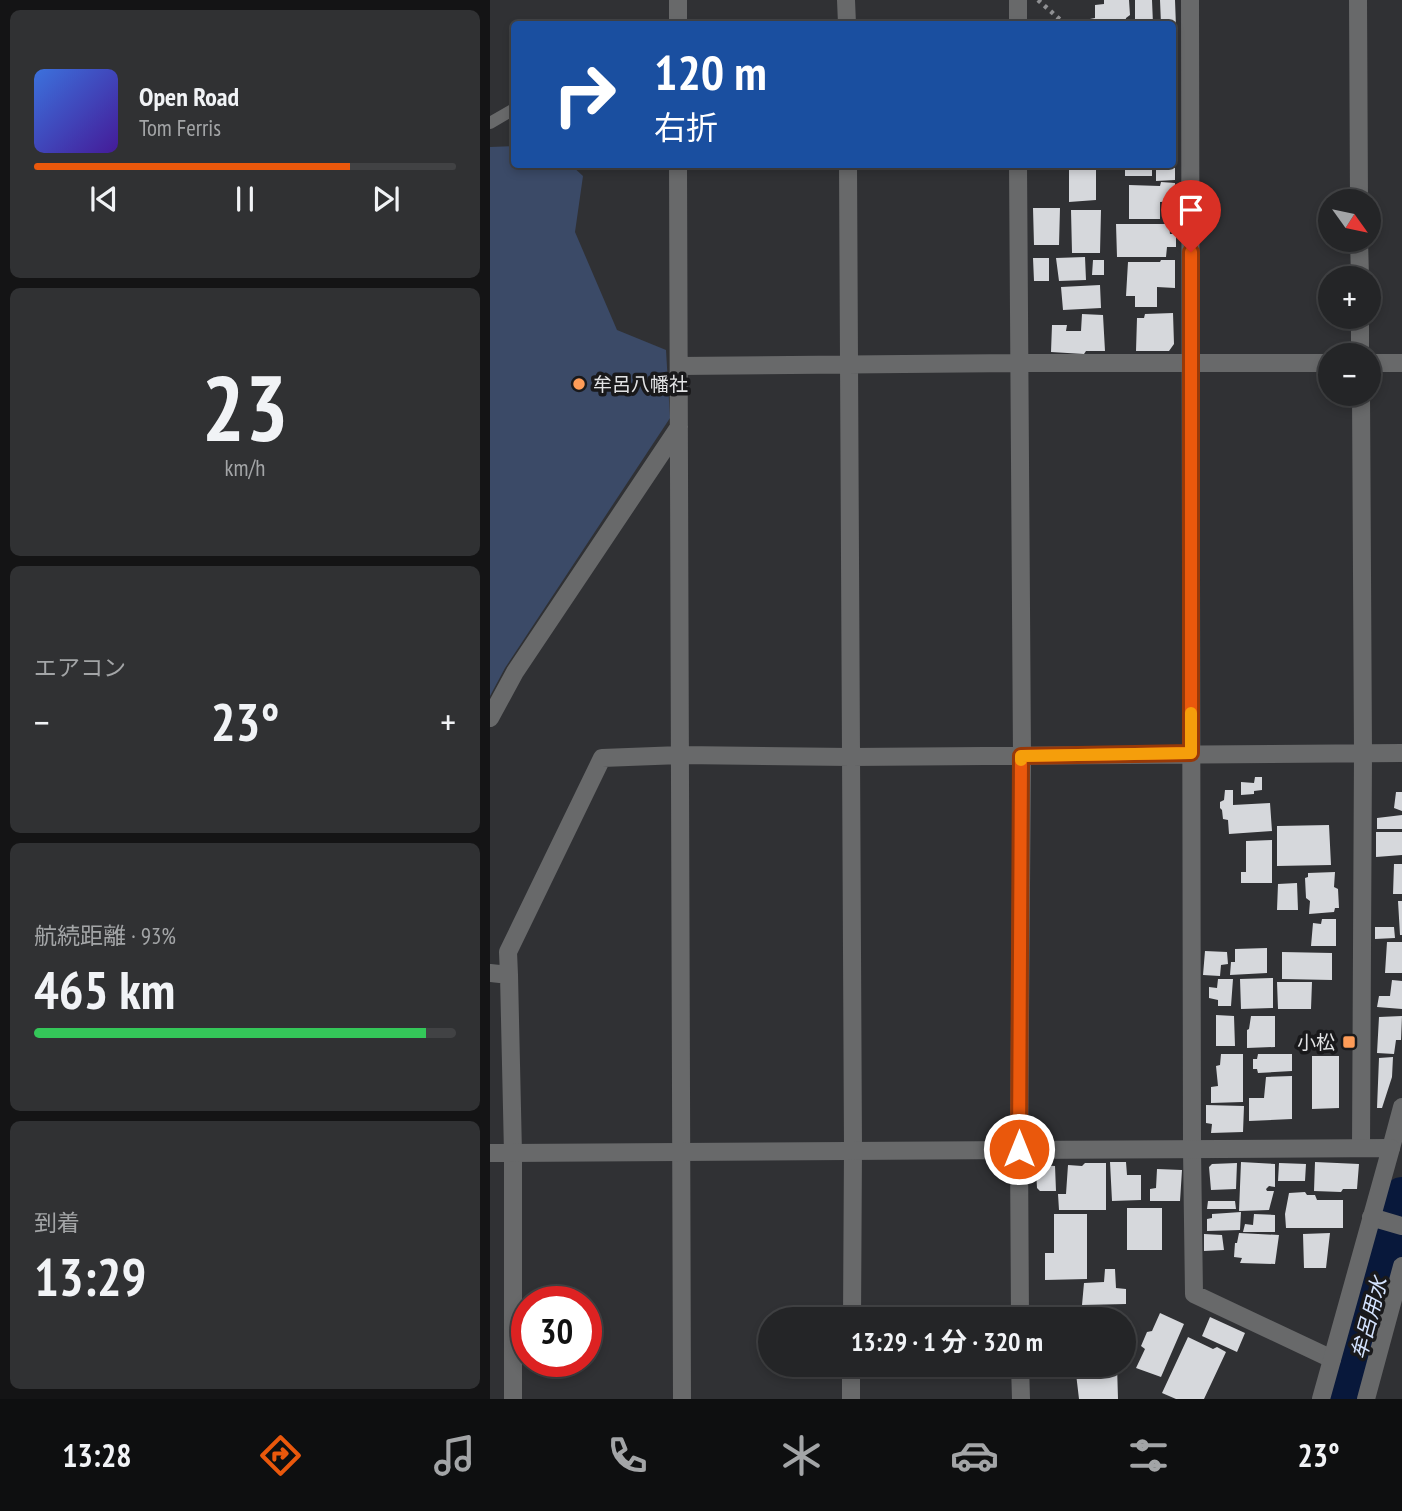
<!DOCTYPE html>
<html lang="ja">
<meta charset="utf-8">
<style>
:root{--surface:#242527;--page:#303133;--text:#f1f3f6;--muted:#a3a5a7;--line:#414244;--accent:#ea580c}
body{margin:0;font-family:"PT Sans Narrow","Noto Sans JP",sans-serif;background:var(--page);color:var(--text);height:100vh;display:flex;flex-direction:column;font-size:26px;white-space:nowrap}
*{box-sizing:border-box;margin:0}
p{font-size:23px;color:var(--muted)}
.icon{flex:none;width:38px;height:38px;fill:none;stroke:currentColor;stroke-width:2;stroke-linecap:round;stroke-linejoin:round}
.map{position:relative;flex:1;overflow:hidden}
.side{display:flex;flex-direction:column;gap:10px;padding:10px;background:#141415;width:490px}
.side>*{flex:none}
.top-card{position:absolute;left:21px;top:21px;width:665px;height:147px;border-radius:7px;box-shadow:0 4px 10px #0003,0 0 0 2px var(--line);background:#1a4fa0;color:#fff;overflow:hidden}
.needle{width:46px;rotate:123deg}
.controls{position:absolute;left:828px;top:189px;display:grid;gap:14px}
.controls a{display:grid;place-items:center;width:63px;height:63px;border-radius:50%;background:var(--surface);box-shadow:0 4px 10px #0003,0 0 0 2px var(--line);font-size:35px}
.speed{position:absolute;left:21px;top:1286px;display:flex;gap:14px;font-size:35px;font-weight:700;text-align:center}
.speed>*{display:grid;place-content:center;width:91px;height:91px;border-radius:50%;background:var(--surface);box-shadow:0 4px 10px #0003,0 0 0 2px var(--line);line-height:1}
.speed .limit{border:10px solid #d22;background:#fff;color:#111}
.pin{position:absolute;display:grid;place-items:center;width:60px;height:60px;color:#fff;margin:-72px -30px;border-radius:50% 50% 50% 0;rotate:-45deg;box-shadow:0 0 7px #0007}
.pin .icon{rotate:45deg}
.me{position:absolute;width:77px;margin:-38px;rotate:0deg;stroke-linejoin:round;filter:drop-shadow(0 0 5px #0008)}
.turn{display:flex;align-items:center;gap:24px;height:147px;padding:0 28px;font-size:32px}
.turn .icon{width:91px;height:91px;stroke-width:2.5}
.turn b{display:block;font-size:49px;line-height:60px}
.big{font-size:52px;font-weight:700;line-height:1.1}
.side .card{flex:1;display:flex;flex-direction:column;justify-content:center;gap:10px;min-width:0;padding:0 24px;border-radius:10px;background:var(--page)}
.side .dial{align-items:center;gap:0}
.dial b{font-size:91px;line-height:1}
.song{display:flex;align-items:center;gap:21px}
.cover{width:84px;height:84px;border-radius:10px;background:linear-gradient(135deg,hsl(220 70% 55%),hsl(260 70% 35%))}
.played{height:7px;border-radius:4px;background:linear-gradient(90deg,var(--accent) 75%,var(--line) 75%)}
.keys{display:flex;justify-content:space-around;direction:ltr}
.heat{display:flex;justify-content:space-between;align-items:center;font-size:38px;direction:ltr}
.charge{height:10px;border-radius:5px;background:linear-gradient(90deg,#34c759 93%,var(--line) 0)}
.trip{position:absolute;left:268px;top:1307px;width:378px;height:70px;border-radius:35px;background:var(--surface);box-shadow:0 4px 10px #0003,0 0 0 2px var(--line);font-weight:700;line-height:70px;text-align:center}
.tab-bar{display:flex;height:112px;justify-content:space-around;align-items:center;background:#0e0f10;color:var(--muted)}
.tab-bar .icon{width:49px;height:49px}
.tab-bar .active{color:var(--accent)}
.tab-bar b{font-size:32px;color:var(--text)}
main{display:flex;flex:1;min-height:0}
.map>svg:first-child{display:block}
.green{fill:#3b4a67}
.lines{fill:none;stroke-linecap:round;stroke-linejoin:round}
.river{stroke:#08183b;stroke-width:40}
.building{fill:#d6d8dc}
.path{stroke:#8f9093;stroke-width:4.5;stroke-dasharray:3.5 5;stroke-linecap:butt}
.service{stroke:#68696a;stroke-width:12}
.minor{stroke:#68696a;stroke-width:18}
.tertiary{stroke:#68696a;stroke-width:18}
.route-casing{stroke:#983908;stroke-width:18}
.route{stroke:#ea580c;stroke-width:12}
.slow{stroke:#f59e0b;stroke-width:12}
.poi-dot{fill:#fe9c58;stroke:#19191b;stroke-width:2.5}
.labels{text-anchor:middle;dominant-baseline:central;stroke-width:7;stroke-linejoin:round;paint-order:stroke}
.poi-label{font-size:19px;fill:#e2e3e5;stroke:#19191b;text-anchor:start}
.water-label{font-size:21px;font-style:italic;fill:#d5e4ff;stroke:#19191b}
</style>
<main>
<section class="side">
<div class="card">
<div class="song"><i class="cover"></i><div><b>Open Road</b><p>Tom Ferris</p></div></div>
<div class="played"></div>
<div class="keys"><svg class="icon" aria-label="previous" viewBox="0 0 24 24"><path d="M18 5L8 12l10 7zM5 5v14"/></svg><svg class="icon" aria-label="pause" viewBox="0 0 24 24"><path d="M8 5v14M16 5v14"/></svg><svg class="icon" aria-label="next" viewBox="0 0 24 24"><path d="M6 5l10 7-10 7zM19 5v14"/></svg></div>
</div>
<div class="card dial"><b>23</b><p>km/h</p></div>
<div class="card"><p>エアコン</p>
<div class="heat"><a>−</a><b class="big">23°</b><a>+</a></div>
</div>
<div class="card"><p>航続距離 · 93%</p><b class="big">465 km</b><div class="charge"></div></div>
<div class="card"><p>到着</p><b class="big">13:29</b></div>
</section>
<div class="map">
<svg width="912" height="1399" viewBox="0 0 912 1399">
<rect width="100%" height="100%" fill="#303134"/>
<!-- green -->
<path class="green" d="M24,146V164L81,165L93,176L85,232L127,330L176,350L180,418L15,668L0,696V147Z"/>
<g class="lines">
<!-- river -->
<path class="river" d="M857,1399L912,1197"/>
</g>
<!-- building -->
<path class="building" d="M614,0H639L640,15L636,18L635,24H600V19L605,18V5L614,4Z
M645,0H662L663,24H645Z
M670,0H685L686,27H682V24H671Z
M579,164H606V200L579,202Z
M635,164H662V176H635Z
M666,165H685V180L666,181Z
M671,182L685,183V201L670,202V219H639V185L670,186Z
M543,208H570L569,245H544Z
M581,210H611L610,253H582Z
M626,224H679L680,234H686V247H677L676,257H627Z
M595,257L596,280L569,281L566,258Z
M543,258H559V281H544Z
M603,260H614V275H602Z
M671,260H685V288L667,287V307H645V296H636L638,262H670Z
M610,285L611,308L573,310L571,287Z
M683,313L684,344L679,351H646L647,318H654L655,314Z
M592,314L613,315L615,351H596L594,354L561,352L562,325H577L576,331H591Z
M765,777H772V790L764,791V794L751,795V782L764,783Z
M735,790H743V805L780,803L782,831L739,834L738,820L733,819L732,810L730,808V802L734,800Z
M906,792H912V811L904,808Z
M912,815V829H887V818Z
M839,825L841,865L787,866V826Z
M886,832H912V855L886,857Z
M782,840V883H751V872H756V841Z
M904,864H912V894H903Z
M845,872L844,887L848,889L849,908H845L844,912L819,914L820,901L816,898L815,878L818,877V873Z
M807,883L808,910H787L788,884Z
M908,901H912V935H910Z
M832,919H846V946H821L823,923L831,924Z
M885,927H904L905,938L885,939Z
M897,942H912V973H895Z
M777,948V973L740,975L741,962H745V949Z
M715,951L737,952L738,964L731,965L730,976L713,975Z
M792,952L842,953V980L792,979Z
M783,978V1008L751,1009L750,979Z
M728,979H743L741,1006H728V1000L719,998V987L727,988Z
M902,980L912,981V1009L887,1007L889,996H900Z
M787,982H822L821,1009H788Z
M726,1015L744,1016L745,1046H726Z
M761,1016H785V1047L757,1048V1030L759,1029Z
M912,1016L911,1040H906L904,1054L887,1053L889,1017Z
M731,1054H753V1102L721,1103V1087L728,1086L726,1066L730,1065Z
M768,1054H802V1071L768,1073L767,1069H763V1059H767Z
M822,1056H849V1108L822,1109Z
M903,1057L902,1077L892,1108H887L889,1058Z
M802,1076V1119L759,1121V1098H774L776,1077Z
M716,1105L754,1106L753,1132L721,1133L722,1124L716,1123Z
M620,1162H636L637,1175H651V1200L622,1201Z
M751,1162L785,1164V1187L779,1186L776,1189L777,1191H784L779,1210L749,1211Z
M825,1162L869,1164L867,1189H853L851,1192L824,1191Z
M595,1163H616V1210H569L568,1194H576L578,1165L592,1166Z
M747,1163L746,1189L721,1190L719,1167L722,1164Z
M789,1163L816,1164L815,1181H788Z
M549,1165L565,1166L566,1191H550L547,1188L546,1170Z
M667,1169L692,1170L690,1201H660V1189L666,1188Z
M815,1192L817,1195H825L827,1200H853V1228H796L795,1214L799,1193Z
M718,1201H745L746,1209H717Z
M637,1208H672V1250H637Z
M751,1212L750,1230L717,1231V1219L722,1218V1214Z
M564,1214H597V1279L555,1280V1253H564Z
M764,1214L785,1215V1232H753L755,1224L763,1225Z
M749,1233L789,1235L785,1264L750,1263L752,1258L744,1257L745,1243H747Z
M840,1233L836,1268H814L813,1234Z
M714,1234L732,1235L734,1250L714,1251Z
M615,1269H625L626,1288L636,1289V1304L592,1305L594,1283L614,1282Z
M591,1312L626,1314V1320H591Z
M670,1313L694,1324L671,1377L646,1368L655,1349L651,1346L657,1332L662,1331Z
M720,1317L755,1333L747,1352L712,1336Z
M698,1337L723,1349L727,1347L736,1352L714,1399H686L672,1393Z
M585,1365H627L628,1399H589Z"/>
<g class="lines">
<!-- path -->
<path class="path" d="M548,0L575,24"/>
<!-- service -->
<path class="service" d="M0,123L24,109"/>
<!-- minor -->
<path class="minor" d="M188,0V24
M356,0L357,24
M528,0V24
M700,0L702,1149L704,1294L842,1359
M868,0L869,201
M188,164L192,1399
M358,164L363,1149L362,1320
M528,164L532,756L529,1149L530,1320
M869,240L870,278
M870,317V355
M878,363H912
M189,366L529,363H840
M871,394L873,754L871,1148
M0,718L25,672L189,427
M0,973L19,975L23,1153V1399
M19,975L18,952L112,758L191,755L360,757L912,753
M901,1148L912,1107
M881,1217L912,1226
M530,1365L531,1399
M361,1399V1365
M876,1399L912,1266"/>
<!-- tertiary -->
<path class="tertiary" d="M0,1153L901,1148L831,1399"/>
</g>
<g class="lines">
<!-- route casing -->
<g class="route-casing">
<path id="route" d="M529,1149L531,756L701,753V252"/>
</g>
<!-- route -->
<use href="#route" class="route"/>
<!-- slow -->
<path class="slow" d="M531,760V756L701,753V713"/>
</g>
<!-- markers -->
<g class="poi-dot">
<circle cx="89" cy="384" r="7"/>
<rect x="852" y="1035" width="14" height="14" rx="3.5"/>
</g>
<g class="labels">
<!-- poi labels -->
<g class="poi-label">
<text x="103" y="384">牟呂八幡社</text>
<text x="845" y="1042" text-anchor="end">小松</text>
</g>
<!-- water labels -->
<g class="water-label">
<text transform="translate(879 1318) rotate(-75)">牟呂用水</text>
</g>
</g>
</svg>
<div class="controls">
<a><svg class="needle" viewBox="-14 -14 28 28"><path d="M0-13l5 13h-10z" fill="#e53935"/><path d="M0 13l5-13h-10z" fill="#a3a5a7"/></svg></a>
<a>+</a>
<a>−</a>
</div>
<div class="speed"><div class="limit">30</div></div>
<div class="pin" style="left:701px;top:252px;background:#d93025"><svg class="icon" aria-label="arrive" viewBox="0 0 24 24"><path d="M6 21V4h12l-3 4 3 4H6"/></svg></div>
<svg class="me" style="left:529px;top:1149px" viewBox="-20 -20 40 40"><circle r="17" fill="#ea580c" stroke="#fff" stroke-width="3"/><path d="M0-11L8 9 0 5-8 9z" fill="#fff"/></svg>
<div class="trip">13:29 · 1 分 · 320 m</div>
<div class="top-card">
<div class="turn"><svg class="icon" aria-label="right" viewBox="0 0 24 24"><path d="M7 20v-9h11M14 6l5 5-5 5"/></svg><div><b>120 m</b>右折</div></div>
</div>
</div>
</main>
<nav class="tab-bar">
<b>13:28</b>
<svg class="icon active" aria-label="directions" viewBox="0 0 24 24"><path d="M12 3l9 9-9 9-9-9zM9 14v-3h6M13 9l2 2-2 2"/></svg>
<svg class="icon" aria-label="music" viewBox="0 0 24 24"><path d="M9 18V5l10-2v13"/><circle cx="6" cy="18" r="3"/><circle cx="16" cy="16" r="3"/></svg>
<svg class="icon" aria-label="phone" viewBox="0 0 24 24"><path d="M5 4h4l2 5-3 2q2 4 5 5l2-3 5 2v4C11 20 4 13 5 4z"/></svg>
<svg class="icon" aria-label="climate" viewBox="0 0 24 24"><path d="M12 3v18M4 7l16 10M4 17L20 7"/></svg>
<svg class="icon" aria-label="car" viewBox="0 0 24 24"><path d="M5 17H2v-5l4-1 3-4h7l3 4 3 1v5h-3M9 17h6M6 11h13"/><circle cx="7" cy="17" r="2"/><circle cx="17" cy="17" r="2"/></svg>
<svg class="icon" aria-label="filters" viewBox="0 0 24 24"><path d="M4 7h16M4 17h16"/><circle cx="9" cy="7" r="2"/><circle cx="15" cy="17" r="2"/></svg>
<b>23°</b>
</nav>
